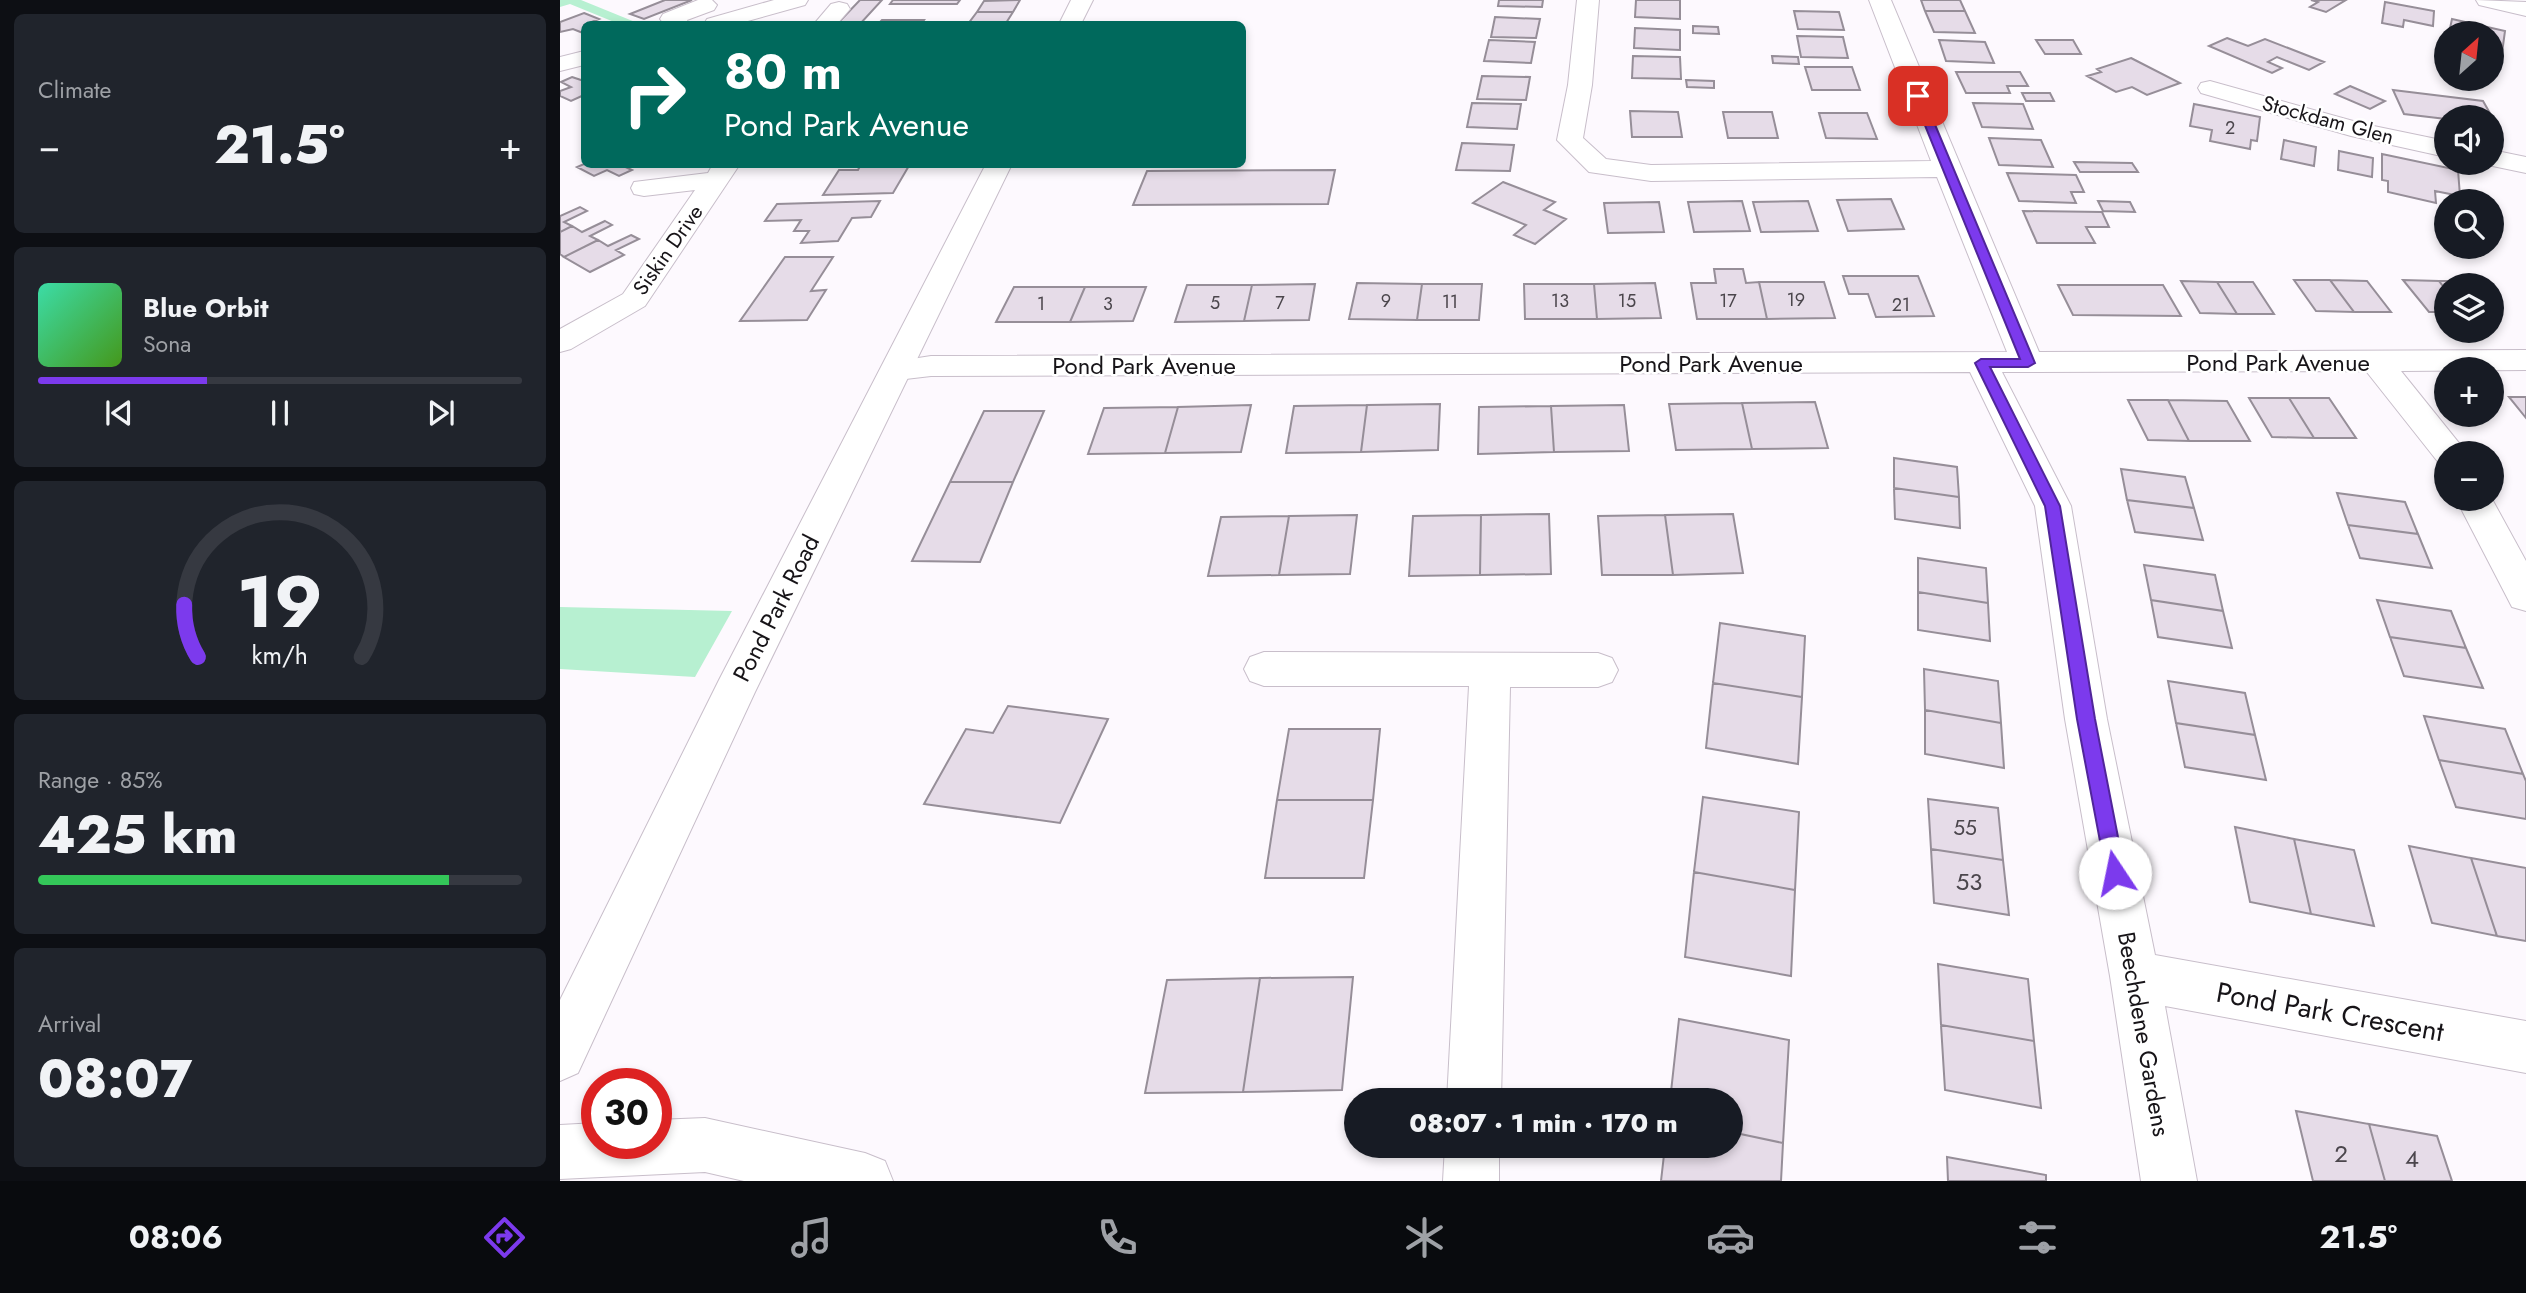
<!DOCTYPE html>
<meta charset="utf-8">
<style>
:root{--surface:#171b24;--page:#20242c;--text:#f1f3f6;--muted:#9ea1a6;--line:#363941;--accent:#7c3aed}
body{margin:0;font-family:Jost,sans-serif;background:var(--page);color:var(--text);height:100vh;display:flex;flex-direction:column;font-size:26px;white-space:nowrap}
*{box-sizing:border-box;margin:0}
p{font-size:23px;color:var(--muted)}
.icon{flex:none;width:38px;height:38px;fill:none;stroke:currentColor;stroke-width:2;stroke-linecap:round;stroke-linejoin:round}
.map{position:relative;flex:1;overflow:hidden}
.panel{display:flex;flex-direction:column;gap:14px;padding:14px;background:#0d0f14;width:560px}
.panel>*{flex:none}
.banner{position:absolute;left:21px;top:21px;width:665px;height:147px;border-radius:10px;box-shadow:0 4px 10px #0003;background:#00695c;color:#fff;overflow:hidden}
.needle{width:46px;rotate:27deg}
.tools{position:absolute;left:1874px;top:21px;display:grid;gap:14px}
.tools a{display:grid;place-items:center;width:70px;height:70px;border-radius:50%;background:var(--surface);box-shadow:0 4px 10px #0003;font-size:35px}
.speed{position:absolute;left:21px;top:1068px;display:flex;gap:14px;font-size:35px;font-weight:700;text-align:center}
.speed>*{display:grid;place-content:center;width:91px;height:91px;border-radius:50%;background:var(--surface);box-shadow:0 4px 10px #0003;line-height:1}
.speed .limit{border:10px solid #d22;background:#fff;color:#111}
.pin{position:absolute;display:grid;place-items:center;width:60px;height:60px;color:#fff;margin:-30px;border-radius:14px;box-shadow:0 4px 10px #0006}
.me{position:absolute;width:77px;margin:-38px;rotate:349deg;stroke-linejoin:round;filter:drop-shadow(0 0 5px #0008)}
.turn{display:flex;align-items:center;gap:24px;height:147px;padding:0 28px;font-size:32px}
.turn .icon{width:91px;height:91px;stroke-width:2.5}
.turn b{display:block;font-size:49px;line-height:60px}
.big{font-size:52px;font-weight:800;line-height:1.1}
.panel .tile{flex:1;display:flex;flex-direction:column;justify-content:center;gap:10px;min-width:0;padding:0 24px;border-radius:10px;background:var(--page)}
.panel .dial{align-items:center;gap:0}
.dial svg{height:182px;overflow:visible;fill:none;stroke:var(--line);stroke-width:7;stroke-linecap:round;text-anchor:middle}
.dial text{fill:var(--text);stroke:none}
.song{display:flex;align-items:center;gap:21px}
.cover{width:84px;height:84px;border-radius:10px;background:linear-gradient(135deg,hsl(160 70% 55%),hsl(100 70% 35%))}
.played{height:7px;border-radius:4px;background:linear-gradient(90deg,var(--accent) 35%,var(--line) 35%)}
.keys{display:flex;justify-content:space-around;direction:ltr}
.heat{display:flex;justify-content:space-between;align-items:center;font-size:38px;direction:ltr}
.charge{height:10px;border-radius:5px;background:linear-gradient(90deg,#34c759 85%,var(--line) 0)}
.trip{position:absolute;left:784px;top:1088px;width:399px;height:70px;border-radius:35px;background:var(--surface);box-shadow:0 4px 10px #0003;font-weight:800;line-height:70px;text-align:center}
.menu{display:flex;height:112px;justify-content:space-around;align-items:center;background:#090b0e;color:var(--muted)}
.menu .icon{width:49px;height:49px}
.menu .current{color:var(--accent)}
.menu b{font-size:32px;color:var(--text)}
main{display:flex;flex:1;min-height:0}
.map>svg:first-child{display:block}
.green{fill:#b7f0d1}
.building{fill:#e6dce8;stroke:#968e98;stroke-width:2}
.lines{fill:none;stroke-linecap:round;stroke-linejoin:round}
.minor-casing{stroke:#c8beca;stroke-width:2}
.major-casing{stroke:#c8beca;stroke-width:2}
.minor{fill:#fff;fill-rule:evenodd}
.major{fill:#fff;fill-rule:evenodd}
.route{fill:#7c3aed;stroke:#51269a;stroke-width:2}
.labels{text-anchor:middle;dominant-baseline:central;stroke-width:5;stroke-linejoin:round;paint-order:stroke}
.far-number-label{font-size:18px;fill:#4b464c}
.far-street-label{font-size:21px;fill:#171418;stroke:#fff}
.number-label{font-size:21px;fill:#4b464c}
.street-label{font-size:24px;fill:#171418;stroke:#fff}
.near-number-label{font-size:24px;fill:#4b464c}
.near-street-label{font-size:28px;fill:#171418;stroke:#fff}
</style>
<main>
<section class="panel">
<div class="tile"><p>Climate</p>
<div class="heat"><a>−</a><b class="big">21.5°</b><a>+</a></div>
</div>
<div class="tile">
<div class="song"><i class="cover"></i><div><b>Blue Orbit</b><p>Sona</p></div></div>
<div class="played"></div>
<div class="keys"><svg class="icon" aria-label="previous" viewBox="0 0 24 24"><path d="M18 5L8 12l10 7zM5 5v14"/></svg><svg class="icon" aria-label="pause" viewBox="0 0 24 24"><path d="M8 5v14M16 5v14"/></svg><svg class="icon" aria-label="next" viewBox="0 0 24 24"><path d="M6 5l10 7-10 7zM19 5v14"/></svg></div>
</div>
<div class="tile dial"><svg viewBox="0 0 100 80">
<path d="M14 69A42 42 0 1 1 86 69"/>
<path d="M14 69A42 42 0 0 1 8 46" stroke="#7c3aed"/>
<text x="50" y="56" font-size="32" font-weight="700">19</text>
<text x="50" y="72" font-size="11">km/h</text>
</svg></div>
<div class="tile"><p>Range · 85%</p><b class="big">425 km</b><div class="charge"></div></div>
<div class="tile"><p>Arrival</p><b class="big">08:07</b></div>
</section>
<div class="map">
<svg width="1966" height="1181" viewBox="0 0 1966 1181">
<rect width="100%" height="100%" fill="#fdf9fe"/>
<!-- green -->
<path class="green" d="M0,0H21L80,24H59L10,4L0,7Z
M0,607L172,611L135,677L0,669Z"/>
<!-- building -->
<path class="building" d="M105,0H132L84,19L70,14Z
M300,0H322L300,24H277Z
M333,0H400L397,4H330Z
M460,0L453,12H417L424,1Z
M939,0H983L982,7L938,6Z
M1076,0H1120V19L1075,17Z
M1361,0H1400L1405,11H1365Z
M1751,0H1786L1766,12L1750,7L1758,2Z
M1825,2L1874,11L1873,26L1844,20L1843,27L1822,23Z
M1234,11L1279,12L1284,30L1238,29Z
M1365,11H1405L1415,33L1374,32Z
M417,12H453L446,23L408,24Z
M24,13L39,19L24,25L23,33L13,29L0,32V22Z
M935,17L980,19L976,38L931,37Z
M1892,19L1945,31L1942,53L1932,51V33H1889Z
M322,20H364L361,24H318Z
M1133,26L1158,27L1159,34L1133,33Z
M1075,28L1120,30V50L1074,48Z
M1237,36L1283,37L1288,58L1241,57Z
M1667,38L1688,46L1705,39L1764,62L1749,70L1717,57L1708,62L1722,68L1712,73L1649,46Z
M929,40L975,42L971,63L924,61Z
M1379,40L1425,42L1434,63L1386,61Z
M1476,40H1513L1521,54H1485Z
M1073,56L1120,57L1121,79L1072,78Z
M1212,56L1238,57L1239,64L1213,63Z
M1571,58L1620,83L1587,95L1572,87L1556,92L1527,76L1541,72L1537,69Z
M1245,67H1292L1300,90H1252Z
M1396,72H1460L1468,86H1447L1450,93H1406Z
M922,76L970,77L966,100L917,99Z
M12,77L24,81V95L11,101L0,96V91L11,87L1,82Z
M1126,80L1154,81V88L1127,87Z
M1790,86L1825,101L1810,109L1775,94Z
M1833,90L1923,101L1935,122H1932V117L1886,119L1844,114Z
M1462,93H1490L1494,101H1466Z
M912,103L961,104L957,129L907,127Z
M1413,103L1463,104L1473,129L1422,127Z
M1634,104L1700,117L1697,141L1691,140L1690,149L1650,141L1652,130L1630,126Z
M1070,111L1118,112L1122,137H1072Z
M1163,112H1212L1218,138H1168Z
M1259,113H1307L1317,139L1266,138Z
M1429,138L1481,140L1493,167L1439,165Z
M1724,140L1756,147L1754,166L1721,159Z
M902,143L954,145L950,171L896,170Z
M1779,151L1813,158L1812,177L1778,170Z
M1822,154L1898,170L1900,196L1875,191L1876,203L1828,192V181L1822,180Z
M1514,162L1572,163L1578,172H1520Z
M24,164H59L72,170L59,176L47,170L34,176L17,167Z
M301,164H350L333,193L263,195L279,170H298Z
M775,170L768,204L573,205L587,171Z
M1447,173L1516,175L1524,192H1511L1516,203L1459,201Z
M943,182L995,202L984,210L1006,219L975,244L954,235L966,225L913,203Z
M1331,199L1344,229L1288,231L1277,200Z
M320,201L311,217L292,218L278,241L241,243L249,231H234L241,220L205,221L217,204Z
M1182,201L1190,231L1134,232L1128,202Z
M1248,201L1258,231L1201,232L1193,202Z
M1538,201L1570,202L1575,212L1543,211Z
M1099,202L1104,232L1048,233L1044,203Z
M20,207L27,211L4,222L12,226L0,232V216Z
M1463,211L1542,212L1549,227H1526L1535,243H1477Z
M45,221L52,225L30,236L38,240L4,257L0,254V232L12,226L22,232Z
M71,235L79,239L56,250L64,255L30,272L4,257L38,240L48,246Z
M225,257H273L251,291L266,290L247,320L180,321Z
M1154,269H1183L1186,283L1199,282L1207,319H1137L1131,283H1156Z
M1283,276H1358L1374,316L1316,317L1308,294H1289Z
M1734,280H1770L1794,312L1756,311Z
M1770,280L1807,281L1831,312H1794Z
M1843,280L1879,281L1886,290V312H1869Z
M1621,281L1657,282L1677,314L1640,313Z
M1879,281H1915L1919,285H1886V290Z
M1199,282H1264L1275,318L1207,319Z
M1657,282H1693L1714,314H1677Z
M797,283L862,284L857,320L789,319Z
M1095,283L1101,318L1037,319L1034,284Z
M755,284L749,320L684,321L692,285Z
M862,284H922L919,320H857Z
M964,284H1034L1037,319H965Z
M627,285H692L684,321L615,322Z
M1498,285H1603L1621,316L1513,315Z
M454,287H525L510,322H436Z
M525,287H586L573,321L510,322Z
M1949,397H1966V418Z
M1689,398H1729L1754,438L1712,437Z
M1729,398H1769L1796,438H1754Z
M1568,400H1608L1629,441L1588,440Z
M1608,400L1667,401L1690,441H1629Z
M1255,402L1268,448L1192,449L1182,403Z
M1182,403L1192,449L1116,450L1109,404Z
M880,404L878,450L801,452L807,405Z
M691,405L681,452L605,453L618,407Z
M807,405L801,452L726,453L734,406Z
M1064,405L1069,451L994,452L991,406Z
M991,406L994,452L918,454L919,407Z
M618,407L605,453L528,454L544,408Z
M424,411H484L453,482H390Z
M1334,458L1397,467L1399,497L1334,488Z
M1561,469L1625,477L1634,508L1567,500Z
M390,482H453L420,562L352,561Z
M1334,488L1399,497L1400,528L1335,519Z
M1777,493L1845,502L1858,534L1788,525Z
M1567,500L1634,508L1643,540L1575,532Z
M989,514L991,574L920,575L921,515Z
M1173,514L1183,573L1113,575L1105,515Z
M797,515L790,574L719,575L729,516Z
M921,515L920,575L849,576L853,516Z
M1105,515L1113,575H1042L1038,516Z
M729,516L719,575L648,576L661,517Z
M1788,525L1858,534L1872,568L1800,558Z
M1358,558L1426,568L1428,603L1358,592Z
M1584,565L1655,575L1663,611L1591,600Z
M1358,592L1428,603L1430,641L1358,630Z
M1591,600L1663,611L1672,648L1598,637Z
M1817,600L1891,611L1906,648L1830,637Z
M1160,623L1245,636L1242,697L1153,683Z
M1830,637L1906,648L1923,688L1844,676Z
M1364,669L1438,681L1441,723L1365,710Z
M1608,681L1685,693L1695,735L1616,723Z
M1153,683L1242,697L1238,764L1146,748Z
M448,706L548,719L500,823L364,804L406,729L433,733Z
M1365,710L1441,723L1444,768L1365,754Z
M1864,716L1945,729L1963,774L1879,760Z
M1616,723L1695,735L1706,780L1625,767Z
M729,729H820L813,800H717Z
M1879,760L1963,774L1966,781V819L1896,807Z
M1143,797L1239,812L1235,890L1134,872Z
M1368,799L1438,808L1443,860L1371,849Z
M717,800H813L804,878H705Z
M1675,827L1734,839L1751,914L1690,902Z
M1734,839L1794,850L1814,926L1751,914Z
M1849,846L1911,858L1937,936L1872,923Z
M1371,849L1443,860L1449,915L1374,903Z
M1911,858L1966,868V941L1937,936Z
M1134,872L1235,890L1231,976L1125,957Z
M1378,964L1468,979L1474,1041L1381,1025Z
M793,977L782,1090L683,1092L700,978Z
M700,978L683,1092L585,1093L607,980Z
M1119,1019L1229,1040L1223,1143L1171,1132V1101H1110Z
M1381,1025L1474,1041L1481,1108L1385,1090Z
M1736,1111L1809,1124L1825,1181H1753Z
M1809,1124L1877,1136L1892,1181H1825Z
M1171,1132L1223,1143L1221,1181H1101L1105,1146H1171Z
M1387,1157L1486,1175V1181H1388Z"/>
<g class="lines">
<!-- minor casing -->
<g class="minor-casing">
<path id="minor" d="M138,0H152L157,5L154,10L127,20L129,24H104L100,19L103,14Z
M214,0H248L245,5L177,24H144L147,19Z
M1017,0H1039L1032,85L1023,138L1046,159L1091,165L1371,161L1309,0H1331L1479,352L1966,350V370L1841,371L1907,453H1886V464L1878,462L1806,371L1442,372L1511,506L1547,719L1595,955L1966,1021V1073L1605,1006L1637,1181H1581L1550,976L1505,719L1475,506L1410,372L371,376L337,380L326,377L321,370L326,363L371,356L1447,352L1377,177L1091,181L1029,172L997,140L1008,85Z
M1916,0L1966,2V16L1919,5Z
M279,2L287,4L290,9L277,24H254L271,4Z
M24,51V65L0,71V57Z
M1650,81L1804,124L1886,141V157L1791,136L1641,93L1638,88L1641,83Z
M1932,150L1966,157V173L1923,164L1932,163Z
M153,164H180L85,306L11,349L0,352V329L63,294L135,190L84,196L74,194L71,188L74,182L148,173Z
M1896,499H1932L1966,561V611L1952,607Z
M704,652L1038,653L1052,658L1058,670L1052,682L1038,687H950L941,1101H887L909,686H704L690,681L684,669L690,657Z
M145,1118L305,1153L325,1161L333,1181H184L145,1172L0,1179V1125L37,1123V1143H96V1120Z
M885,1146H939V1181H883Z"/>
</g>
<!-- major casing -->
<g class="major-casing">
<path id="major" d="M511,0H533L521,24H499Z
M426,164H452L195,692L18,1073L0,1081V1000L159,680Z"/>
</g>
<!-- minor -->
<use href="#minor" class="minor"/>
<!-- major -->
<use href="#major" class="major"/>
</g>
<!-- route -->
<path class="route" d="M1358,93L1363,96L1475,363L1468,367H1430L1500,506L1535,719L1565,873L1562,880L1555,882L1549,880L1546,873L1517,719L1485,506L1415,363L1421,359H1460L1353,96Z"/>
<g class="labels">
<!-- far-number labels -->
<g class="far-number-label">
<text x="1670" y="128">2</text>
<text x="1236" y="300">19</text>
<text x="826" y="301">9</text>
<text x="1000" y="301">13</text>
<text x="1067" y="301">15</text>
<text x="1168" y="301">17</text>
<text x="890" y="302">11</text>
<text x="655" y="303">5</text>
<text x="720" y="303">7</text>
<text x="481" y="304">1</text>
<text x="548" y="304">3</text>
<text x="1341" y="305">21</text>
</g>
<!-- far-street labels -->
<g class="far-street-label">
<text transform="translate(1768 120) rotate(15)">Stockdam Glen</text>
<text transform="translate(108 250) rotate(-55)">Siskin Drive</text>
</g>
<!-- number labels -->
<g class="number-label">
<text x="1405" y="828">55</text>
</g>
<!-- street labels -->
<g class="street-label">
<text x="1718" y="362">Pond Park Avenue</text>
<text x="1151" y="363">Pond Park Avenue</text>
<text x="584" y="365">Pond Park Avenue</text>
<text transform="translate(216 608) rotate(-63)">Pond Park Road</text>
<text transform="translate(1584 1034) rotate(80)">Beechdene Gardens</text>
</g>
<!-- near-number labels -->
<g class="near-number-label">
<text x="1409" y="881">53</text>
<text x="1781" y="1153">2</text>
<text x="1852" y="1158">4</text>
</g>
<!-- near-street labels -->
<g class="near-street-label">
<text transform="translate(1770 1012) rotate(10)">Pond Park Crescent</text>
</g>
</g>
</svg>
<div class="tools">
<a><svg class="needle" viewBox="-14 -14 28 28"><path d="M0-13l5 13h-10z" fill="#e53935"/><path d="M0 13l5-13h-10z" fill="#9ea1a6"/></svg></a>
<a><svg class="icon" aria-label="sound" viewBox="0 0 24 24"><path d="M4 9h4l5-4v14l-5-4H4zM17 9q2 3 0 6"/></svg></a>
<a><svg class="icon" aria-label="search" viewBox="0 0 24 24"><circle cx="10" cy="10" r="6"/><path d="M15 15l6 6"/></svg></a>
<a><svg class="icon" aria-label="layers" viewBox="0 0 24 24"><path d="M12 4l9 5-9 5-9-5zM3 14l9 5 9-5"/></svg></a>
<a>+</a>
<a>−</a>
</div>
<div class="speed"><div class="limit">30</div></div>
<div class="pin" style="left:1358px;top:96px;background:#d93025"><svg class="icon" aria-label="arrive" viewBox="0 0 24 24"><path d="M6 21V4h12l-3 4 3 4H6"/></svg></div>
<svg class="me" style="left:1555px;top:873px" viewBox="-20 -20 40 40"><circle r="19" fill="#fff"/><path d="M0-13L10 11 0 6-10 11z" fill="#7c3aed"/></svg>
<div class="trip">08:07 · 1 min · 170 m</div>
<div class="banner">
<div class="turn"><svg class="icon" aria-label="right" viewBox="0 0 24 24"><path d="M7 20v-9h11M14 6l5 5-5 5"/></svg><div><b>80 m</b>Pond Park Avenue</div></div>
</div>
</div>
</main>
<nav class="menu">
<b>08:06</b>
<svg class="icon current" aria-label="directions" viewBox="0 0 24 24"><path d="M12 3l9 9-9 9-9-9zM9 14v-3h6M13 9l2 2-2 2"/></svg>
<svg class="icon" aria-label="music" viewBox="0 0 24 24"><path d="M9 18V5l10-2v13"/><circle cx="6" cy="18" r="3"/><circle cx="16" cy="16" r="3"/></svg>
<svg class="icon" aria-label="phone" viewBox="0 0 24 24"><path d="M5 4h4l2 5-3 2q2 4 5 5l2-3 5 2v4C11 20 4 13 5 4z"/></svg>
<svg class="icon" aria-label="climate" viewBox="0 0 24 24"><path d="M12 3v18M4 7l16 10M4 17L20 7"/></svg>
<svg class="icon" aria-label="car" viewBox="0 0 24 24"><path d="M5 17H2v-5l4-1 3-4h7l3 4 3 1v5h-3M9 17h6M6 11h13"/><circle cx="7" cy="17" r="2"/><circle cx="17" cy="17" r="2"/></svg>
<svg class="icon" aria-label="filters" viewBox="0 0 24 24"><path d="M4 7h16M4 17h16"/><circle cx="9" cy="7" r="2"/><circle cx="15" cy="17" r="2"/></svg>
<b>21.5°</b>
</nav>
